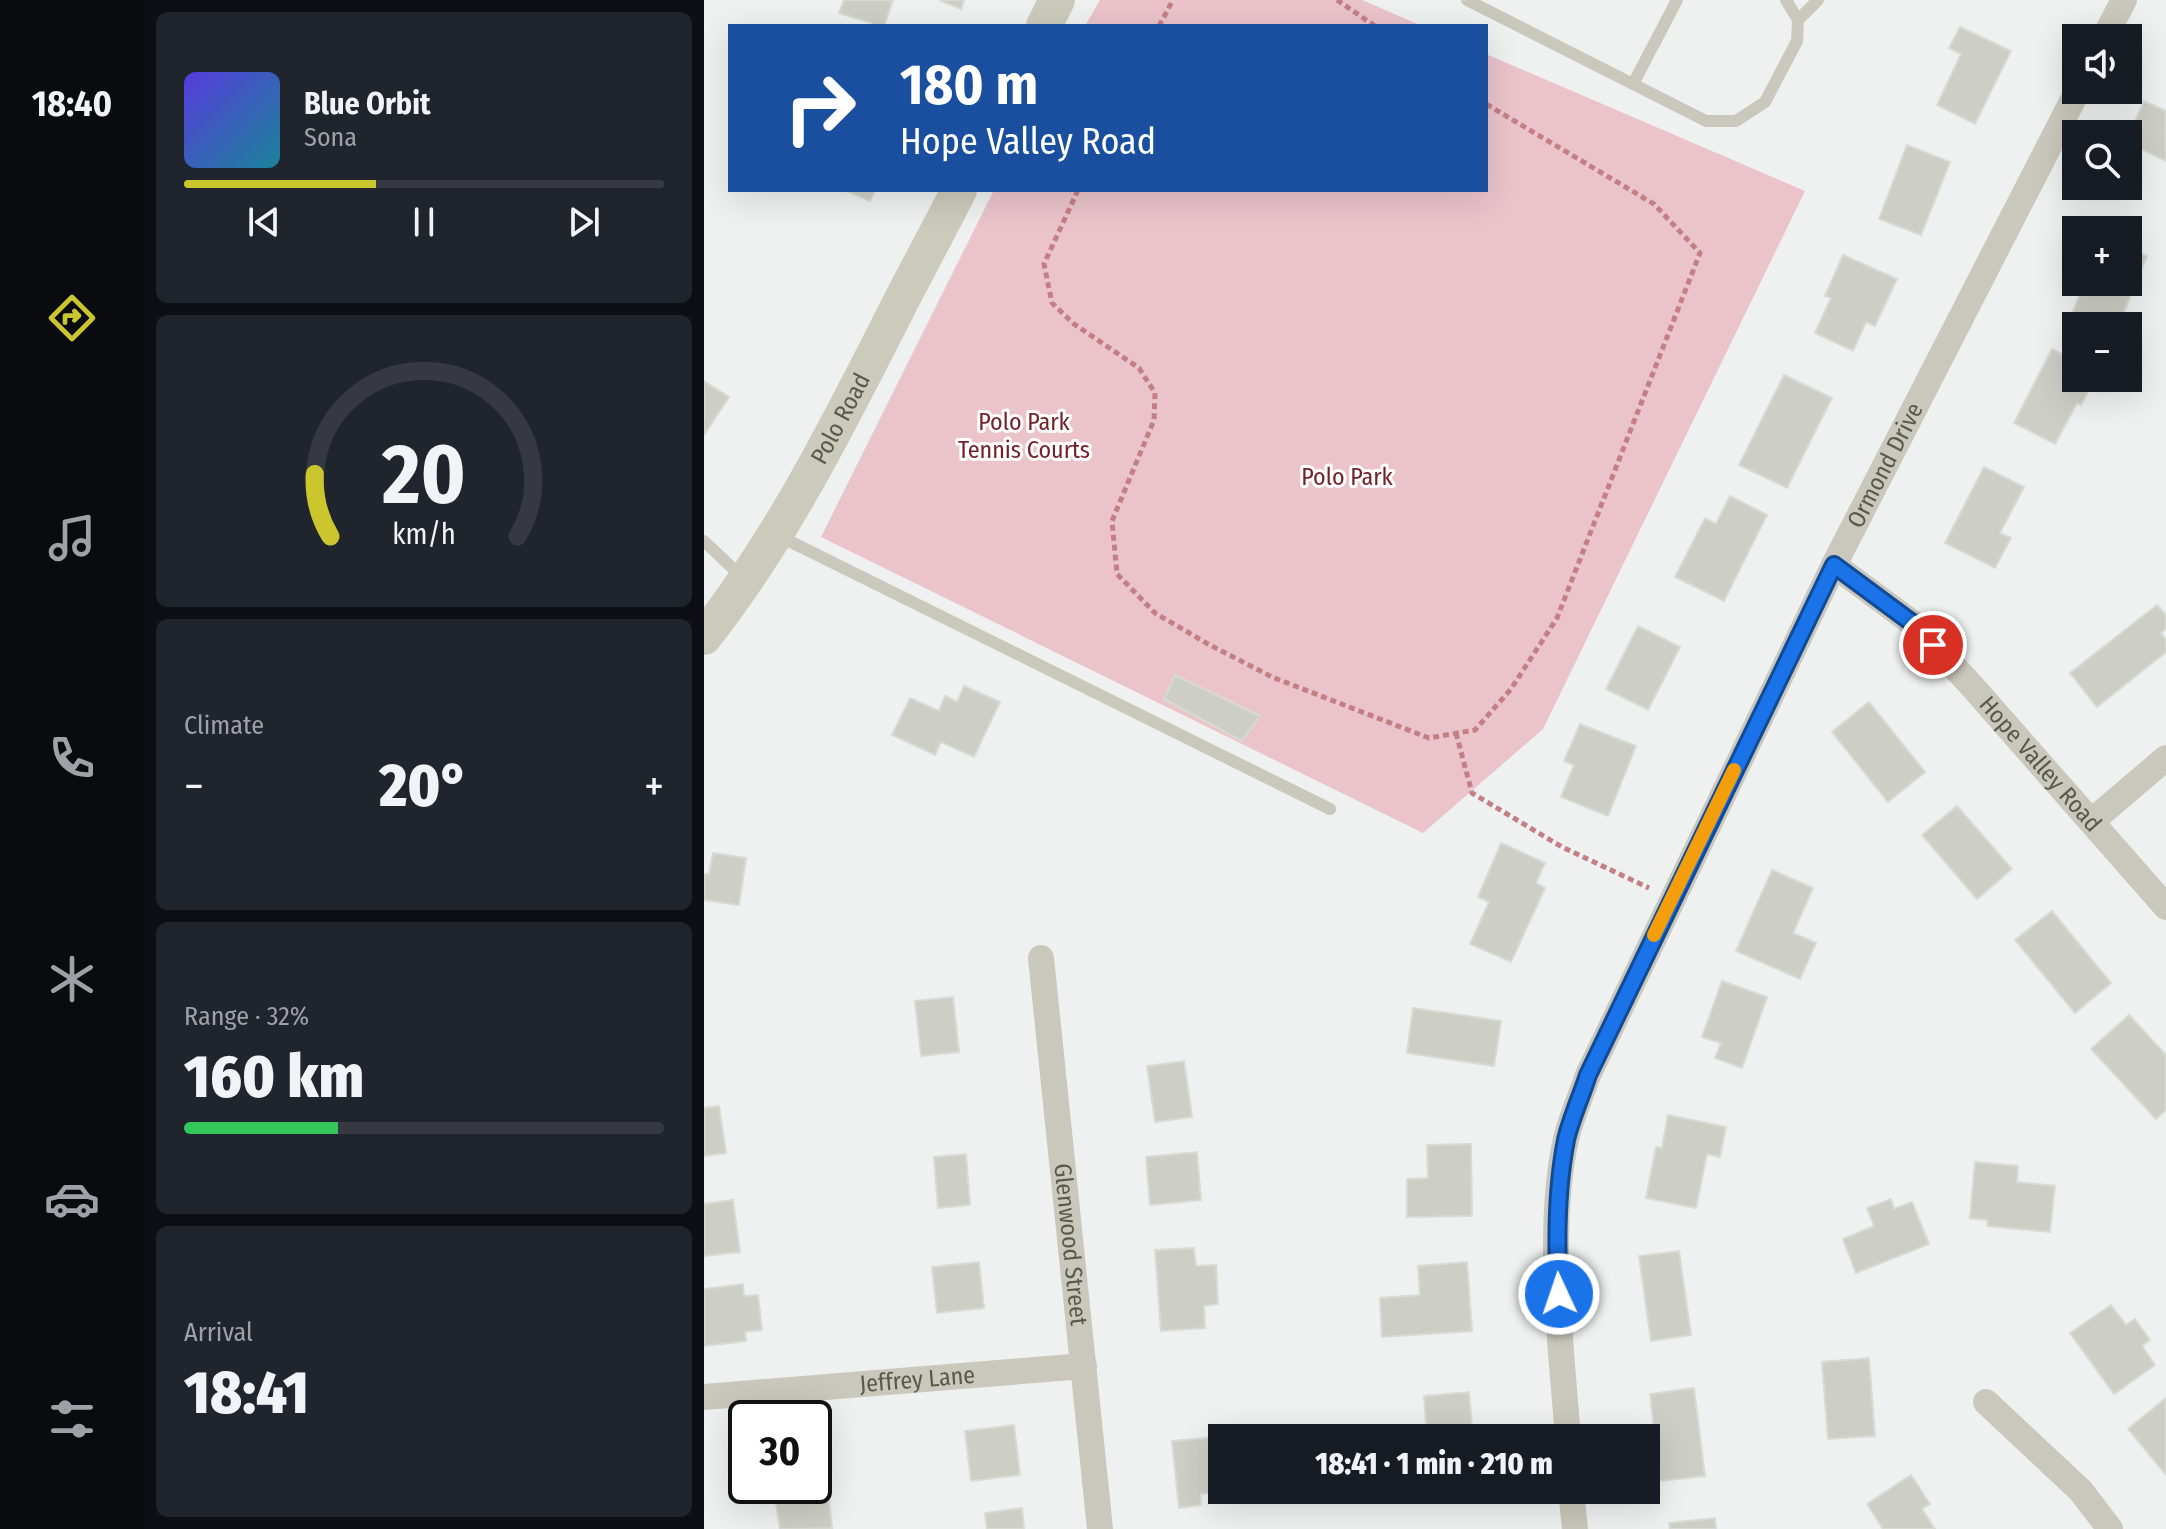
<!DOCTYPE html>
<meta charset="utf-8">
<style>
:root{--surface:#171b24;--page:#20242c;--text:#f1f3f6;--muted:#9ea1a6;--line:#363941;--accent:#ccc62e}
body{margin:0;font-family:"Fira Sans Condensed",sans-serif;background:var(--page);color:var(--text);height:100vh;display:flex;flex-direction:column;font-size:30px;white-space:nowrap}
*{box-sizing:border-box;margin:0}
p{font-size:26px;color:var(--muted)}
.icon{flex:none;width:44px;height:44px;fill:none;stroke:currentColor;stroke-width:2;stroke-linecap:round;stroke-linejoin:round}
.map{position:relative;flex:1;overflow:hidden}
.side{display:flex;flex-direction:column;gap:12px;padding:12px;background:#0d0f14;width:560px}
.side>*{flex:none}
.top-card{position:absolute;left:24px;top:24px;width:760px;height:168px;border-radius:0px;box-shadow:0 8px 32px #0002;background:#1a4fa0;color:#fff;overflow:hidden}
.buttons{position:absolute;left:1358px;top:24px;display:grid;gap:16px}
.buttons a{display:grid;place-items:center;width:80px;height:80px;border-radius:0px;background:var(--surface);box-shadow:0 8px 32px #0002;font-size:40px}
.speed{position:absolute;left:24px;top:1400px;display:flex;gap:16px;font-size:40px;font-weight:700;text-align:center}
.speed>*{display:grid;place-content:center;width:104px;height:104px;border-radius:50%;background:var(--surface);box-shadow:0 8px 32px #0002;line-height:1}
.speed .limit{border:4px solid #111;border-radius:12px;background:#fff;color:#111}
.pin{position:absolute;display:grid;place-items:center;width:68px;height:68px;color:#fff;margin:-34px;border:4px solid #fff;border-radius:50%;box-shadow:0 2px 8px #0007}
.me{position:absolute;width:88px;margin:-44px;rotate:357deg;stroke-linejoin:round;filter:drop-shadow(0 0 6px #0008)}
.turn{display:flex;align-items:center;gap:28px;height:168px;padding:0 40px;font-size:36px}
.turn .icon{width:104px;height:104px;stroke-width:2.5}
.turn b{display:block;font-size:56px;line-height:68px}
.big{font-size:60px;font-weight:800;line-height:1.1}
.side .tile{flex:1;display:flex;flex-direction:column;justify-content:center;gap:12px;min-width:0;padding:0 28px;border-radius:12px;background:var(--page)}
.side .dial{align-items:center;gap:0}
.dial svg{height:208px;overflow:visible;fill:none;stroke:var(--line);stroke-width:7;stroke-linecap:round;text-anchor:middle}
.dial text{fill:var(--text);stroke:none}
.song{display:flex;align-items:center;gap:24px}
.cover{width:96px;height:96px;border-radius:12px;background:linear-gradient(135deg,hsl(250 70% 55%),hsl(190 70% 35%))}
.played{height:8px;border-radius:4px;background:linear-gradient(90deg,var(--accent) 40%,var(--line) 40%)}
.keys{display:flex;justify-content:space-around;direction:ltr}
.heat{display:flex;justify-content:space-between;align-items:center;font-size:44px;direction:ltr}
.charge{height:12px;border-radius:6px;background:linear-gradient(90deg,#34c759 32%,var(--line) 0)}
.trip{position:absolute;left:504px;top:1424px;width:452px;height:80px;border-radius:0px;background:var(--surface);box-shadow:0 8px 32px #0002;font-weight:800;line-height:80px;text-align:center}
main{display:flex;flex:1;min-height:0}
.tabs{display:flex;flex-direction:column;width:144px;justify-content:space-around;align-items:center;background:#090b0e;color:var(--muted)}
.tabs .icon{width:56px;height:56px}
.tabs .active{color:var(--accent)}
.tabs b{font-size:36px;color:var(--text)}
.map>svg:first-child{display:block}
.green{fill:#eac3cb}
.building{fill:#cdcec6;stroke:#d9dad4;stroke-width:2}
.lines{fill:none;stroke-linecap:round;stroke-linejoin:round}
.path{stroke:#c47f85;stroke-width:5;stroke-dasharray:6 4;stroke-linecap:butt}
.service{stroke:#cac8bc;stroke-width:12}
.minor{stroke:#cac8bc;stroke-width:26}
.secondary{stroke:#cccaba;stroke-width:36}
.route-casing{stroke:#114b97;stroke-width:20}
.route{stroke:#1a73e8;stroke-width:14}
.slow{stroke:#f59e0b;stroke-width:14}
.labels{text-anchor:middle;dominant-baseline:central;stroke-width:6;stroke-linejoin:round;paint-order:stroke}
.street-label{font-size:24px;fill:#5a5849;stroke:#fff}
.park-label{font-size:24px;fill:#74222a;stroke:#fff}
</style>
<main>
<nav class="tabs">
<b>18:40</b>
<svg class="icon active" aria-label="directions" viewBox="0 0 24 24"><path d="M12 3l9 9-9 9-9-9zM9 14v-3h6M13 9l2 2-2 2"/></svg>
<svg class="icon" aria-label="music" viewBox="0 0 24 24"><path d="M9 18V5l10-2v13"/><circle cx="6" cy="18" r="3"/><circle cx="16" cy="16" r="3"/></svg>
<svg class="icon" aria-label="phone" viewBox="0 0 24 24"><path d="M5 4h4l2 5-3 2q2 4 5 5l2-3 5 2v4C11 20 4 13 5 4z"/></svg>
<svg class="icon" aria-label="climate" viewBox="0 0 24 24"><path d="M12 3v18M4 7l16 10M4 17L20 7"/></svg>
<svg class="icon" aria-label="car" viewBox="0 0 24 24"><path d="M5 17H2v-5l4-1 3-4h7l3 4 3 1v5h-3M9 17h6M6 11h13"/><circle cx="7" cy="17" r="2"/><circle cx="17" cy="17" r="2"/></svg>
<svg class="icon" aria-label="filters" viewBox="0 0 24 24"><path d="M4 7h16M4 17h16"/><circle cx="9" cy="7" r="2"/><circle cx="15" cy="17" r="2"/></svg>
</nav>
<section class="side">
<div class="tile">
<div class="song"><i class="cover"></i><div><b>Blue Orbit</b><p>Sona</p></div></div>
<div class="played"></div>
<div class="keys"><svg class="icon" aria-label="previous" viewBox="0 0 24 24"><path d="M18 5L8 12l10 7zM5 5v14"/></svg><svg class="icon" aria-label="pause" viewBox="0 0 24 24"><path d="M8 5v14M16 5v14"/></svg><svg class="icon" aria-label="next" viewBox="0 0 24 24"><path d="M6 5l10 7-10 7zM19 5v14"/></svg></div>
</div>
<div class="tile dial"><svg viewBox="0 0 100 80">
<path d="M14 69A42 42 0 1 1 86 69"/>
<path d="M14 69A42 42 0 0 1 8 45" stroke="#ccc62e"/>
<text x="50" y="56" font-size="32" font-weight="700">20</text>
<text x="50" y="72" font-size="11">km/h</text>
</svg></div>
<div class="tile"><p>Climate</p>
<div class="heat"><a>−</a><b class="big">20°</b><a>+</a></div>
</div>
<div class="tile"><p>Range · 32%</p><b class="big">160 km</b><div class="charge"></div></div>
<div class="tile"><p>Arrival</p><b class="big">18:41</b></div>
</section>
<div class="map">
<svg width="1462" height="1529" viewBox="0 0 1462 1529">
<rect width="100%" height="100%" fill="#eff1f1"/>
<!-- green -->
<path class="green" d="M396,0H658L718,26H381Z
M782,54L1101,191L839,729L719,833L117,537L290,190H782Z"/>
<!-- building -->
<path class="building" d="M140,0H189L180,26H167L168,23L135,13Z
M235,0H260L257,9Z
M1256,27L1307,51L1271,124L1233,105L1257,54L1245,48Z
M1440,101L1462,111V161L1424,143V136Z
M1203,145L1246,162L1217,235L1175,219Z
M141,190H171L166,201Z
M1424,248L1443,256L1414,326H1384L1366,319L1381,282H1424Z
M1139,255L1193,279L1171,326L1162,322L1149,351L1111,333L1127,298L1121,296Z
M1348,349L1372,361V378H1391L1377,405L1373,403L1351,444L1310,423Z
M1080,375L1128,398L1083,488L1035,465Z
M0,381L25,397L0,435Z
M1280,467L1320,487L1296,533L1307,538L1291,568L1241,543Z
M1026,496L1063,515L1020,601L971,577L1001,518L1012,524Z
M1453,605L1462,615V629L1457,633L1462,640V652L1393,707L1366,673Z
M934,626L976,647L944,710L902,689Z
M471,675L556,716L538,741L460,699Z
M260,686L296,702L270,757L237,742L231,755L188,735L206,698L235,711L241,696L253,702Z
M1165,702L1221,772L1184,802L1128,732Z
M876,724L932,746L904,816L857,797L870,765L860,761Z
M1253,806L1308,869L1273,899L1218,835Z
M797,843L841,863L832,883L841,888L807,962L766,944L785,902L774,897Z
M9,853L42,858L35,905L0,900V874H5Z
M1068,870L1109,888L1089,933L1112,943L1096,979L1032,951Z
M1348,911L1407,983L1371,1013L1311,940Z
M1018,981L1063,997L1038,1068L1011,1058L1017,1043L998,1037Z
M249,997L255,1052L217,1056L211,1001Z
M709,1008L797,1021L790,1066L703,1053Z
M1425,1015L1462,1055V1110L1452,1119L1387,1049Z
M480,1061L488,1117L451,1122L443,1066Z
M15,1106L22,1153L0,1156V1108Z
M964,1115L1022,1127L1016,1157L1003,1154L992,1208L942,1198L952,1147L958,1148Z
M767,1144L768,1216L703,1217V1179L724,1178L723,1145Z
M493,1152L497,1200L446,1205L442,1157Z
M262,1154L266,1205L234,1208L230,1157Z
M1271,1162L1314,1166L1313,1182L1351,1186L1346,1232L1283,1226L1284,1220L1266,1218Z
M1187,1199L1190,1209L1208,1202L1225,1244L1152,1273L1139,1239L1170,1226L1163,1208Z
M29,1200L36,1252L0,1256V1204Z
M490,1248L492,1266L512,1265L514,1304L500,1306L501,1328L457,1331L451,1250Z
M975,1251L987,1335L947,1341L935,1256Z
M275,1262L280,1308L233,1313L228,1267Z
M763,1262L768,1331L678,1337L676,1298L716,1295L714,1266Z
M39,1284L40,1296L54,1295L58,1330L41,1332L42,1341L0,1346V1289Z
M1407,1305L1422,1325L1431,1319L1446,1340L1438,1346L1451,1365L1410,1394L1366,1333Z
M1165,1358L1171,1436L1124,1439L1118,1362Z
M990,1388L1001,1476L956,1481L946,1394Z
M765,1392L769,1438H723L720,1396Z
M1462,1398V1475L1424,1429Z
M310,1425L316,1475L267,1481L261,1431Z
M513,1437L518,1492L497,1494V1505L475,1508L468,1441Z
M1207,1475L1226,1504L1218,1509L1231,1529H1179L1163,1504Z
M124,1490L128,1528L76,1529L71,1497Z
M318,1508L320,1529H283L281,1513Z
M1011,1518L1012,1529H966L965,1523Z"/>
<g class="lines">
<!-- path -->
<path class="path" d="M633,0L671,26
M455,26L469,0
M374,190L340,264L348,303L370,324L435,368L451,393L450,420L408,521L413,574L451,613L504,644L568,677L725,738L771,730L807,689L853,618L996,253L950,204L782,104
M752,733L768,793L858,847L945,888"/>
<!-- service -->
<path class="service" d="M763,0L1002,121H1032L1061,102L1093,41L1094,20L1082,0
M1094,20L1114,0
M929,84L973,0
M75,536L626,809
M0,541L40,579"/>
<!-- minor -->
<g class="minor">
<path d="M1400,38L1420,0"/>
<path id="s1" d="M1130,565L1211,625L1267,685L1462,907"/>
<path d="M1388,821L1462,758"/>
<path id="s2" d="M337,958L396,1529"/>
<path id="s3" d="M0,1397L380,1366"/>
<path d="M1282,1402L1377,1491L1406,1529"/>
<path id="s4" d="M864,1438C857,1345 842,1229 862,1139C867,1118 877,1096 884,1075L1130,565L1374,90"/>
<path d="M867,1490L871,1529"/>
</g>
<!-- secondary -->
<g class="secondary">
<path d="M340,26L353,0"/>
<path id="s5" d="M0,637C77,539 133,427 190,315C211,273 234,232 255,190"/>
</g>
</g>
<g class="lines">
<!-- route casing -->
<g class="route-casing">
<path id="route" d="M855,1294C852,1242 852,1191 862,1140C867,1118 877,1097 884,1075L1130,565L1211,625L1229,645"/>
</g>
<!-- route -->
<use href="#route" class="route"/>
<!-- slow -->
<path class="slow" d="M950,935L1030,770"/>
</g>
<g class="labels">
<!-- street labels -->
<g class="street-label">
<text stroke="none"><textPath href="#s5" startOffset="258">Polo Road</textPath></text>
<text stroke="none"><textPath href="#s4" startOffset="1046">Ormond Drive</textPath></text>
<text stroke="none"><textPath href="#s1" startOffset="288">Hope Valley Road</textPath></text>
<text stroke="none"><textPath href="#s2" startOffset="288">Glenwood Street</textPath></text>
<text stroke="none"><textPath href="#s3" startOffset="214">Jeffrey Lane</textPath></text>
</g>
<!-- park labels -->
<g class="park-label">
<text x="320" y="422">Polo Park<tspan x="320" dy="28">Tennis Courts</tspan></text>
<text x="643" y="477">Polo Park</text>
</g>
</g>
</svg>
<div class="buttons">
<a><svg class="icon" aria-label="sound" viewBox="0 0 24 24"><path d="M4 9h4l5-4v14l-5-4H4zM17 9q2 3 0 6"/></svg></a>
<a><svg class="icon" aria-label="search" viewBox="0 0 24 24"><circle cx="10" cy="10" r="6"/><path d="M15 15l6 6"/></svg></a>
<a>+</a>
<a>−</a>
</div>
<div class="speed"><div class="limit">30</div></div>
<div class="pin" style="left:1229px;top:645px;background:#d93025"><svg class="icon" aria-label="arrive" viewBox="0 0 24 24"><path d="M6 21V4h12l-3 4 3 4H6"/></svg></div>
<svg class="me" style="left:855px;top:1294px" viewBox="-20 -20 40 40"><circle r="17" fill="#1a73e8" stroke="#fff" stroke-width="3"/><path d="M0-11L8 9 0 5-8 9z" fill="#fff"/></svg>
<div class="trip">18:41 · 1 min · 210 m</div>
<div class="top-card">
<div class="turn"><svg class="icon" aria-label="right" viewBox="0 0 24 24"><path d="M7 20v-9h11M14 6l5 5-5 5"/></svg><div><b>180 m</b>Hope Valley Road</div></div>
</div>
</div>
</main>
